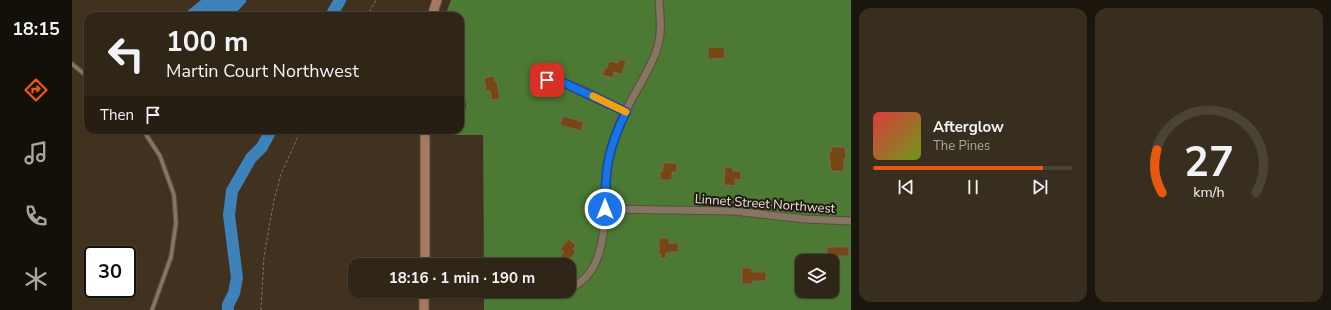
<!DOCTYPE html>
<meta charset="utf-8">
<style>
:root{--surface:#302617;--page:#382e20;--text:#f1f3f6;--muted:#a8a5a1;--line:#4b4336;--accent:#ea580c}
body{margin:0;font-family:"Nunito Sans",sans-serif;background:var(--page);color:var(--text);height:100vh;display:flex;flex-direction:column;font-size:15px;white-space:nowrap}
*{box-sizing:border-box;margin:0}
p{font-size:13px;color:var(--muted)}
.icon{flex:none;width:22px;height:22px;fill:none;stroke:currentColor;stroke-width:2;stroke-linecap:round;stroke-linejoin:round}
.map{position:relative;flex:1;overflow:hidden}
.sheet{display:flex;flex-direction:column;gap:8px;padding:8px;background:#1a150d;width:480px}
.sheet>*{flex:none}
.hud{position:absolute;left:12px;top:12px;width:380px;height:122px;border-radius:12px;box-shadow:0 1px 3px #0004,0 0 0 1px var(--line);background:#302617;color:var(--text);overflow:hidden}
.fabs{position:absolute;left:723px;top:254px;display:grid;gap:8px}
.fabs a{display:grid;place-items:center;width:44px;height:44px;border-radius:8px;background:var(--surface);box-shadow:0 1px 3px #0004,0 0 0 1px var(--line);font-size:20px}
.speed{position:absolute;left:12px;top:246px;display:flex;gap:8px;font-size:20px;font-weight:700;text-align:center}
.speed>*{display:grid;place-content:center;width:52px;height:52px;border-radius:50%;background:var(--surface);box-shadow:0 1px 3px #0004,0 0 0 1px var(--line);line-height:1}
.speed .limit{border:2px solid #111;border-radius:6px;background:#fff;color:#111}
.pin{position:absolute;display:grid;place-items:center;width:34px;height:34px;color:#fff;margin:-17px;border-radius:8px;box-shadow:0 2px 6px #0006}
.me{position:absolute;width:44px;margin:-22px;rotate:0deg;stroke-linejoin:round;filter:drop-shadow(0 0 3px #0008)}
.turn{display:flex;align-items:center;gap:14px;height:84px;padding:0 16px;font-size:18px}
.turn .icon{width:52px;height:52px;stroke-width:2.5}
.turn b{display:block;font-size:28px;line-height:34px}
.then{display:flex;align-items:center;height:38px;padding:0 16px;background:#0003;gap:8px;font-size:15px}
.sheet .card{flex:1;display:flex;flex-direction:column;justify-content:center;gap:6px;min-width:0;padding:0 14px;border-radius:12px;background:var(--page)}
.sheet .dial{align-items:center;gap:0}
.dial svg{height:104px;overflow:visible;fill:none;stroke:var(--line);stroke-width:7;stroke-linecap:round;text-anchor:middle}
.dial text{fill:var(--text);stroke:none}
.song{display:flex;align-items:center;gap:12px}
.cover{width:48px;height:48px;border-radius:6px;background:linear-gradient(135deg,hsl(0 70% 55%),hsl(80 70% 35%))}
.played{height:4px;border-radius:2px;background:linear-gradient(90deg,var(--accent) 85%,var(--line) 85%)}
.keys{display:flex;justify-content:space-around;direction:ltr}
.sheet .tiles{flex:1;display:grid;gap:8px;grid-template-columns:repeat(2,1fr)}
.trip{position:absolute;left:276px;top:258px;width:228px;height:40px;border-radius:12px;background:var(--surface);box-shadow:0 1px 3px #0004,0 0 0 1px var(--line);font-weight:700;line-height:40px;text-align:center}
main{display:flex;flex:1;min-height:0}
.tabs{display:flex;flex-direction:column;width:72px;justify-content:space-around;align-items:center;background:#130f09;color:var(--muted)}
.tabs .icon{width:28px;height:28px}
.tabs .selected{color:var(--accent)}
.tabs b{font-size:18px;color:var(--text)}
.map>svg:first-child{display:block}
.forest{fill:#4c7934;fill-rule:evenodd}
.water{fill:#3e82bb}
.lines{fill:none;stroke-linecap:round;stroke-linejoin:round}
.river{stroke:#3e82bb;stroke-width:12}
.building{fill:#754714;stroke:#7b6756}
.lane-casing{stroke:#594e3d;stroke-width:5.5}
.street-casing{stroke:#594e3d;stroke-width:9}
.secondary-casing{stroke:#594e3d;stroke-width:11}
.path{stroke:#7f7363;stroke-width:1;stroke-dasharray:3 2;stroke-linecap:butt}
.lane{stroke:#857561;stroke-width:3.5}
.street{stroke:#857561;stroke-width:7}
.secondary{stroke:#a97860;stroke-width:9}
.route-casing{stroke:#114b97;stroke-width:10}
.route{stroke:#1a73e8;stroke-width:7}
.slow{stroke:#f59e0b;stroke-width:7}
.labels{text-anchor:middle;dominant-baseline:central;stroke-width:4;stroke-linejoin:round;paint-order:stroke}
.street-label{font-size:13px;fill:#eae1d6;stroke:#211b13}
</style>
<main>
<nav class="tabs">
<b>18:15</b>
<svg class="icon selected" aria-label="directions" viewBox="0 0 24 24"><path d="M12 3l9 9-9 9-9-9zM9 14v-3h6M13 9l2 2-2 2"/></svg>
<svg class="icon" aria-label="music" viewBox="0 0 24 24"><path d="M9 18V5l10-2v13"/><circle cx="6" cy="18" r="3"/><circle cx="16" cy="16" r="3"/></svg>
<svg class="icon" aria-label="phone" viewBox="0 0 24 24"><path d="M5 4h4l2 5-3 2q2 4 5 5l2-3 5 2v4C11 20 4 13 5 4z"/></svg>
<svg class="icon" aria-label="climate" viewBox="0 0 24 24"><path d="M12 3v18M4 7l16 10M4 17L20 7"/></svg>
</nav>
<div class="map">
<svg width="779" height="310" viewBox="0 0 779 310">
<rect width="100%" height="100%" fill="#40321f"/>
<!-- forest -->
<path class="forest" d="M379,0H779V310H412V291H497V265H412L411,135H362L361,130H388V122L392,117L394,105L388,68V16H373ZM730,261H760V291H730Z"/>
<!-- water -->
<path class="water" d="M129,0H173L175,1L161,16H73L113,13Z"/>
<g class="lines">
<!-- river -->
<path class="river" d="M259,16L268,0
M156,310V305L162,293L165,278L157,215L160,191L179,158L190,147L199,130"/>
</g>
<!-- building -->
<path class="building" d="M652,47L653,58L636,59V48Z
M547,59L554,61L550,74L542,72L541,78L530,75L533,68H535L537,61L546,63Z
M422,76L423,82H425L428,99L420,100L418,91H414L412,78Z
M491,116L512,122L509,131L488,125Z
M759,147H773L774,159H772V171H759L757,152H759Z
M591,163H605V172H600V180H588V171H591Z
M653,167L661,168V171H669V180L663,179V186L652,185Z
M587,238H597V243H606V252H597V253H594V258H589V254H587Z
M497,239L504,246L501,249L504,252L494,263L488,257L492,252L488,249Z
M755,247H777V256H755Z
M670,268H680V272H694V281H680V284H670Z"/>
<g class="lines">
<!-- lane casing -->
<g class="lane-casing">
<path id="lane" d="M0,64L16,77
M71,130L88,156L102,195L104,223L99,257L80,310"/>
</g>
<!-- street casing -->
<g class="street-casing">
<path id="street" d="M464,82C496,77 526,98 554,112
M533,209L662,211L733,219L779,221
M497,289C510,283 520,272 525,259C538,225 530,188 538,153C543,128 557,104 570,81C576,69 583,59 586,45C590,31 588,15 587,0
M352,294H473L493,291"/>
</g>
<!-- secondary casing -->
<g class="secondary-casing">
<path id="secondary" d="M360,16L365,0
M353,265V130
M352,310V291"/>
</g>
<!-- path -->
<path class="path" d="M295,16L304,0
M189,310L192,256L202,200L209,174L229,130"/>
<!-- lane -->
<use href="#lane" class="lane"/>
<!-- street -->
<use href="#street" class="street"/>
<!-- secondary -->
<use href="#secondary" class="secondary"/>
</g>
<g class="lines">
<!-- route casing -->
<g class="route-casing">
<path id="route" d="M475,80L490,82L554,112C536,148 533,169 533,209"/>
</g>
<!-- route -->
<use href="#route" class="route"/>
<!-- slow -->
<path class="slow" d="M521,96L554,112"/>
</g>
<g class="labels">
<!-- street labels -->
<g class="street-label">
<text transform="translate(693 204) rotate(4)">Linnet Street Northwest</text>
</g>
</g>
</svg>
<div class="fabs">
<a><svg class="icon" aria-label="layers" viewBox="0 0 24 24"><path d="M12 4l9 5-9 5-9-5zM3 14l9 5 9-5"/></svg></a>
</div>
<div class="speed"><div class="limit">30</div></div>
<div class="pin" style="left:475px;top:80px;background:#d93025"><svg class="icon" aria-label="arrive" viewBox="0 0 24 24"><path d="M6 21V4h12l-3 4 3 4H6"/></svg></div>
<svg class="me" style="left:533px;top:209px" viewBox="-20 -20 40 40"><circle r="17" fill="#1a73e8" stroke="#fff" stroke-width="3"/><path d="M0-11L8 9 0 5-8 9z" fill="#fff"/></svg>
<div class="trip">18:16 · 1 min · 190 m</div>
<div class="hud">
<div class="turn"><svg class="icon" aria-label="left" viewBox="0 0 24 24"><path d="M17 20v-9H6M10 6l-5 5 5 5"/></svg><div><b>100 m</b>Martin Court Northwest</div></div>
<div class="then">Then<svg class="icon" aria-label="arrive" viewBox="0 0 24 24"><path d="M6 21V4h12l-3 4 3 4H6"/></svg></div>
</div>
</div>
<section class="sheet">
<div class="tiles">
<div class="card">
<div class="song"><i class="cover"></i><div><b>Afterglow</b><p>The Pines</p></div></div>
<div class="played"></div>
<div class="keys"><svg class="icon" aria-label="previous" viewBox="0 0 24 24"><path d="M18 5L8 12l10 7zM5 5v14"/></svg><svg class="icon" aria-label="pause" viewBox="0 0 24 24"><path d="M8 5v14M16 5v14"/></svg><svg class="icon" aria-label="next" viewBox="0 0 24 24"><path d="M6 5l10 7-10 7zM19 5v14"/></svg></div>
</div>
<div class="card dial"><svg viewBox="0 0 100 80">
<path d="M14 69A42 42 0 1 1 86 69"/>
<path d="M14 69A42 42 0 0 1 10 36" stroke="#ea580c"/>
<text x="50" y="56" font-size="32" font-weight="700">27</text>
<text x="50" y="72" font-size="11">km/h</text>
</svg></div>
</div>
</section>
</main>
